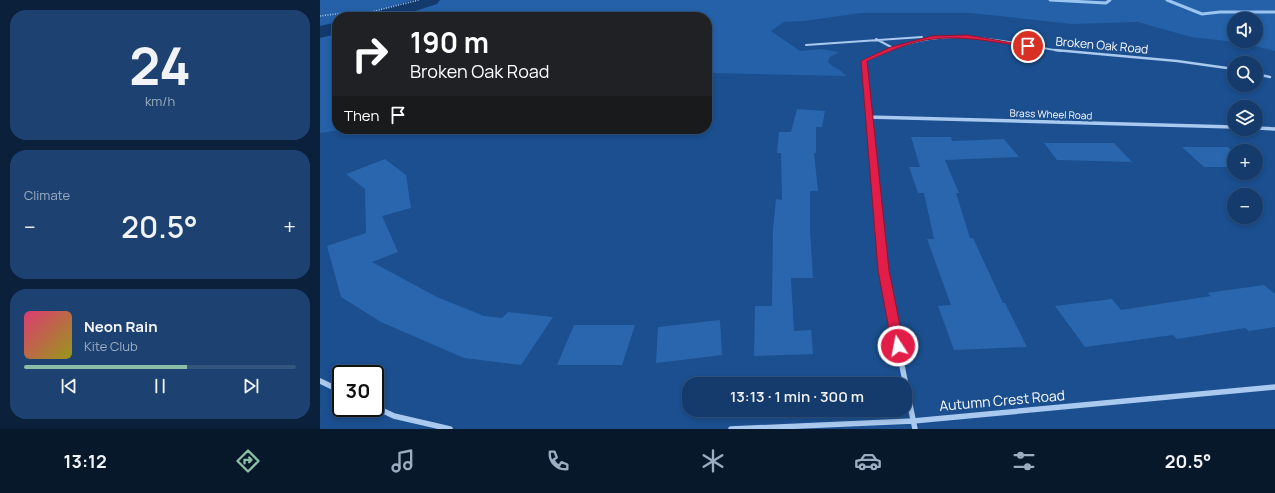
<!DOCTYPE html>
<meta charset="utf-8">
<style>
:root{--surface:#143b6b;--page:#1d4271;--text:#f1f3f6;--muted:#9dadc1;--line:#33557e;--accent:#8abfa5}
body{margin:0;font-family:Manrope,sans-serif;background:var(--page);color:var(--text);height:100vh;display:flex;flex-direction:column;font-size:15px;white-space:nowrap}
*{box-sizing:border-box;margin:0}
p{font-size:13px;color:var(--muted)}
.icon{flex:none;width:22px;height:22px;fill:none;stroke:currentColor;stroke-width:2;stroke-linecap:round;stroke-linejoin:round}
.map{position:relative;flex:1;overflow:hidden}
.details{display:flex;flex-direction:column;gap:10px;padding:10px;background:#0b203b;width:320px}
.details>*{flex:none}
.top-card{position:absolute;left:12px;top:12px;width:380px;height:122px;border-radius:16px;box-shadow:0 2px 6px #0003,0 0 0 1px var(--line);background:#202124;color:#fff;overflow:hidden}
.controls{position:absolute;left:907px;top:12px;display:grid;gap:8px}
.controls a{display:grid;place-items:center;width:36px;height:36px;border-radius:50%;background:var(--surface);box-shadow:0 2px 6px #0003,0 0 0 1px var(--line);font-size:20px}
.speed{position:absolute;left:12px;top:365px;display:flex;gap:8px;font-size:20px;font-weight:700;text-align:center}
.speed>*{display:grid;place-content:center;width:52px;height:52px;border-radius:50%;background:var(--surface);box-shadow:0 2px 6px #0003,0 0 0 1px var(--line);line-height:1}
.speed .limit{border:2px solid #111;border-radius:6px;background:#fff;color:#111}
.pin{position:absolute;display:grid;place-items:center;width:34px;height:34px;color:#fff;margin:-17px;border:2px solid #fff;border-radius:50%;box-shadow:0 1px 4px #0007}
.me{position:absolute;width:44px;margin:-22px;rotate:349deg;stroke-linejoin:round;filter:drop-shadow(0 0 3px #0008)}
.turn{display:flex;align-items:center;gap:14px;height:84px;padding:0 12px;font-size:18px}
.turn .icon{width:52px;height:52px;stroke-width:2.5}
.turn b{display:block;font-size:28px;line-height:34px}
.then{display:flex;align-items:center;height:38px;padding:0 12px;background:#0003;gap:8px;font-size:15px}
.big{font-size:30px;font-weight:600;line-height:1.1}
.details .card{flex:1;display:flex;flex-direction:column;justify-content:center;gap:6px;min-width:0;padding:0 14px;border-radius:16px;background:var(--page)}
.details .dial{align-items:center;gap:0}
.dial b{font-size:52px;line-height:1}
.song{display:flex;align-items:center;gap:12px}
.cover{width:48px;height:48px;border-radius:6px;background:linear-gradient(135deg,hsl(340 70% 55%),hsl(60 70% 35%))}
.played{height:4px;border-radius:2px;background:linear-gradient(90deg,var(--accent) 60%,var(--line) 60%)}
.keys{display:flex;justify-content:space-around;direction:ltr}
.heat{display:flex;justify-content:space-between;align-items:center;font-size:22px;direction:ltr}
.trip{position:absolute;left:362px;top:377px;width:230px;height:40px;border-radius:16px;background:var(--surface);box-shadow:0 2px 6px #0003,0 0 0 1px var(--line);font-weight:600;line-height:40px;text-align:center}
.menu{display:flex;height:64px;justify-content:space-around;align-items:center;background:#08182b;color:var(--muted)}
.menu .icon{width:28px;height:28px}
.menu .on{color:var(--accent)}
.menu b{font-size:18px;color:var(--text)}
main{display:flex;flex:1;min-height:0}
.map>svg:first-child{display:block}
.green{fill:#2461a8;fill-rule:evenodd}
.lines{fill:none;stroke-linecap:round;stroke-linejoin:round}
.stream{stroke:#9cc4f0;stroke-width:3}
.river{fill:#123a6d;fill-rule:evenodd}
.building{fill:#2a66ad}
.path{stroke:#a9c9ee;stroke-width:1.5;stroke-dasharray:1 1.5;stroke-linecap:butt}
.minor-far4{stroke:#a9c9ee;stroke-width:2}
.minor-far3{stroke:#a9c9ee;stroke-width:2.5}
.minor-far2{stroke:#a9c9ee;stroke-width:3.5}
.minor-far1{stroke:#a9c9ee;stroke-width:4.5}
.minor{stroke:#a9c9ee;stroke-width:5.5}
.route{fill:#e11d48;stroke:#92132f}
.labels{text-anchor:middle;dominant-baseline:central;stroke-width:4;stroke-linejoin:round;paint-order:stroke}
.far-street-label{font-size:10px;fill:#fff;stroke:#1b4f8f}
.street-label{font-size:12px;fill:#fff;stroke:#1b4f8f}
.near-street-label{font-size:14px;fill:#fff;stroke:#1b4f8f}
</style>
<main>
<section class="details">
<div class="card dial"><b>24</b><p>km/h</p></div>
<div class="card"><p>Climate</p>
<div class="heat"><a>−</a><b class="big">20.5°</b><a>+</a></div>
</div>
<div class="card">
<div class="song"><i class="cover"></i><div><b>Neon Rain</b><p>Kite Club</p></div></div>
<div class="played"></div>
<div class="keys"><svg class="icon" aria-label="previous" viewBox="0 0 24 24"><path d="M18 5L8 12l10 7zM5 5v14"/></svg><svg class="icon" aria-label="pause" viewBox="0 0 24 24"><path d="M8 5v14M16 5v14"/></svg><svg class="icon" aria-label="next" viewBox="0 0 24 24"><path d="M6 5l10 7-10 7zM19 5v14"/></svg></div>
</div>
</section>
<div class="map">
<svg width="955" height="429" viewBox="0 0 955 429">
<rect width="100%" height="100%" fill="#1b4f8f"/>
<!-- green -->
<path class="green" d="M0,0H955V51L923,43L871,37L818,22L752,24L651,13H541L484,21L464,22L451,31L480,51L501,49L519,52L510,57L508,62C513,68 521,69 526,76L387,73V17H17V129H28L0,133ZM914,19H936V41H914Z"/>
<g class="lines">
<!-- stream -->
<path class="stream" d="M730,0L786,3L790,0
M847,0L882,14L900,12H955"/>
<!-- river -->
<path class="river" d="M93,0H120L117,4L77,17H49L51,13Z
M17,22V34L0,38V26Z"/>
</g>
<!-- building -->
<path class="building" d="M477,109L505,111L502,127H496V153H494L498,191H490V231L493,278H471L474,331L491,330L493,354L434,356L435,306H452L453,229L456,199L462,200L461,153H457L459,132H471Z
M591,137H631L632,141L684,139L699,157L625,160L639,193H636L650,238H653L683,303H685L707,347L634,350L618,306L631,305L607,239H614L604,193H598L589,167H600Z
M724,143H794L812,162L737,160Z
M862,147H908L914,152V167H884Z
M65,159L86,175L91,208L62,216L78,252L52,262L117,297L164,316L182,318L188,312L233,317L201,365L144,358L61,322L21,297L7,246L46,233L45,189L26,174Z
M944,285L955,294V327L929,331L925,328L857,339L853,335L765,347L735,306L792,299L801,310L891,296L887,293Z
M400,320L402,355L336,363L338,327Z
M254,325H315L302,365H237Z"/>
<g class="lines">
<!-- path -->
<path class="path" d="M0,16L23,13L35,16L99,0"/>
<!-- minor-far4 -->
<path class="minor-far4" d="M556,39L573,48
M486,45L602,37
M567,51C628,25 679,41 741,51"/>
<!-- minor-far3 -->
<path class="minor-far3" d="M735,50L857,61L914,69
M936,74L950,77
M549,115L544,61L569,50"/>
<!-- minor-far2 -->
<path class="minor-far2" d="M549,114L556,196
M548,117L914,127
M936,128L955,129"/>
<!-- minor-far1 -->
<path class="minor-far1" d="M556,195L563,271L569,299"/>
<!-- minor -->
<path class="minor" d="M568,298L595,429
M0,381L21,391
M55,407L74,416L130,429
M411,429L593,421L955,387"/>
</g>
<!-- route -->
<path class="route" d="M647,35L710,46L708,47C677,43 645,35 613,39C591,41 568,52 547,61L569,270L584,346L582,349H574L572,346L558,270L541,61L571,47L612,36Z"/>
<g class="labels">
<!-- far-street labels -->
<g class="far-street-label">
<text transform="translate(731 114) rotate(2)">Brass Wheel Road</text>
</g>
<!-- street labels -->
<g class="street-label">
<text transform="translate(782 45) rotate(5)">Broken Oak Road</text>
</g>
<!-- near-street labels -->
<g class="near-street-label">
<text transform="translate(682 400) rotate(-5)">Autumn Crest Road</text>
</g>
</g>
</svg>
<div class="controls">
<a><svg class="icon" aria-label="sound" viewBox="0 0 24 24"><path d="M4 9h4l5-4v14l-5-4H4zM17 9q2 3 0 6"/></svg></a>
<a><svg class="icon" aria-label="search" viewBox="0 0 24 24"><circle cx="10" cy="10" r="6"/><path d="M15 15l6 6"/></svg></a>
<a><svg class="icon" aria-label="layers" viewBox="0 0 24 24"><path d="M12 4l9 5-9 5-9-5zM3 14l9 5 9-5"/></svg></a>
<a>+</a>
<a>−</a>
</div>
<div class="speed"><div class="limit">30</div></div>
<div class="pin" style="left:708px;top:46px;background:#d93025"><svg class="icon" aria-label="arrive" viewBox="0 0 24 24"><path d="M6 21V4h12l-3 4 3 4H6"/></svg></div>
<svg class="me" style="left:578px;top:346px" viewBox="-20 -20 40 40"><circle r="17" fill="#e11d48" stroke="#fff" stroke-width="3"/><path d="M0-11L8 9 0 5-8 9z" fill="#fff"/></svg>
<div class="trip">13:13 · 1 min · 300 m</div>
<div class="top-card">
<div class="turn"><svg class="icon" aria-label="right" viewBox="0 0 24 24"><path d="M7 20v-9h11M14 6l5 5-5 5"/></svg><div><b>190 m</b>Broken Oak Road</div></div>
<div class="then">Then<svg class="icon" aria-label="arrive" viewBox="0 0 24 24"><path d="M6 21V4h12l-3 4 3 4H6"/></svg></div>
</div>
</div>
</main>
<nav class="menu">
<b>13:12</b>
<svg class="icon on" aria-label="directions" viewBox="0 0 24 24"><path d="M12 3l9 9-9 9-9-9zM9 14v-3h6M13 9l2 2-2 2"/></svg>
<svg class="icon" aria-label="music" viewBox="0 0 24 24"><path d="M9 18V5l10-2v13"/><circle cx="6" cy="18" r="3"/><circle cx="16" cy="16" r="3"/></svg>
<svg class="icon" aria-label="phone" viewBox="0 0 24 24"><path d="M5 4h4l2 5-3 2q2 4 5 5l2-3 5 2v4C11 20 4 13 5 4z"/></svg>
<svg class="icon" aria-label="climate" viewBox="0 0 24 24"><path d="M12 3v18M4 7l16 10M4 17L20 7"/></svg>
<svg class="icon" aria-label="car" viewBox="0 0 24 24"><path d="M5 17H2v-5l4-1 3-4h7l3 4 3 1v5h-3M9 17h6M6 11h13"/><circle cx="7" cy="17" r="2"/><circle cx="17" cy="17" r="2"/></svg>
<svg class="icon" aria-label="filters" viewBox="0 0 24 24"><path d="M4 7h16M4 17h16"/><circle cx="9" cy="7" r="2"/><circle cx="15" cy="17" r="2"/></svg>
<b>20.5°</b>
</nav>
